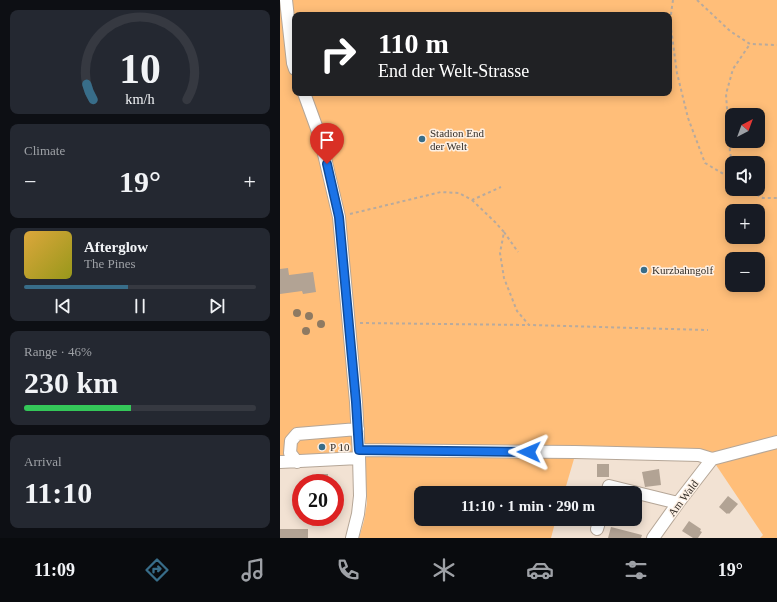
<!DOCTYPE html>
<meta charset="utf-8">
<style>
:root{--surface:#171b24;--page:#242831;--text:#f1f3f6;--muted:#9ea1a6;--line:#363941;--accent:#386d89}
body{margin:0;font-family:Georgia,serif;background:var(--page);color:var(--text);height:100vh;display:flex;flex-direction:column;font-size:15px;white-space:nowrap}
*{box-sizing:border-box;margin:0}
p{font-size:13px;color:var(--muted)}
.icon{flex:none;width:22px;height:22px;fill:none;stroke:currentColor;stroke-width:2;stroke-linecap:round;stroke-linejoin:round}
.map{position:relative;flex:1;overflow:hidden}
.side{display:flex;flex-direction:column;gap:10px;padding:10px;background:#0d0f14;width:280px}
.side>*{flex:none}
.hud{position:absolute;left:12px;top:12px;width:380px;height:84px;border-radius:8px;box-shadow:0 2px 10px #0003;background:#202124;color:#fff;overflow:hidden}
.needle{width:26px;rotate:41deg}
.tools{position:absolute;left:445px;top:108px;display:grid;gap:8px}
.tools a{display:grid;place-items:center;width:40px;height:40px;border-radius:8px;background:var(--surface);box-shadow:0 2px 10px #0003;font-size:20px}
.speed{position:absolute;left:12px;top:474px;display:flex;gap:8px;font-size:20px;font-weight:700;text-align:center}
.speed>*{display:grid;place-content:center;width:52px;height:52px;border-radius:50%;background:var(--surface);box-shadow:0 2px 10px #0003;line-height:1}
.speed .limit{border:6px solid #d22;background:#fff;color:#111}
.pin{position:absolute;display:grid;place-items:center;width:34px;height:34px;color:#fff;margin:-41px -17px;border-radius:50% 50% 50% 0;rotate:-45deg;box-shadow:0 0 4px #0007}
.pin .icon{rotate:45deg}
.me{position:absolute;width:44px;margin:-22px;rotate:271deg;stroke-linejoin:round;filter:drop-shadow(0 0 3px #0008)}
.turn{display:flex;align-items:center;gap:14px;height:84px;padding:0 20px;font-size:18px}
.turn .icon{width:52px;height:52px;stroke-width:2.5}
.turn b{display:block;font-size:28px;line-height:34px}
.big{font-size:30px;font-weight:800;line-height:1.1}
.side .tile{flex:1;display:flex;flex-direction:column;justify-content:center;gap:6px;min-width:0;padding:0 14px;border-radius:8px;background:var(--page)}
.side .dial{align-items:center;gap:0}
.dial svg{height:104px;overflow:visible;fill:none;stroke:var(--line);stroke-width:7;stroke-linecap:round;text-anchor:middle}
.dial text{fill:var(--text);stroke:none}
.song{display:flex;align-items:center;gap:12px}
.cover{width:48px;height:48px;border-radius:6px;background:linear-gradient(135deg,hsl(40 70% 55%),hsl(60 70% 35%))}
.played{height:4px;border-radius:2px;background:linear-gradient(90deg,var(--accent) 45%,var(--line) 45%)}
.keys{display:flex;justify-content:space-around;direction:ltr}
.heat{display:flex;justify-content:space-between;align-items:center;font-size:22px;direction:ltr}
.charge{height:6px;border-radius:3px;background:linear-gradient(90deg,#34c759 46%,var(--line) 0)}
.trip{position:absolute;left:134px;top:486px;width:228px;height:40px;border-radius:8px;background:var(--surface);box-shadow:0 2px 10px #0003;font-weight:800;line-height:40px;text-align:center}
.tab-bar{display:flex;height:64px;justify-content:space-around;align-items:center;background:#090b0e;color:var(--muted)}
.tab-bar .icon{width:28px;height:28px}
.tab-bar .active{color:var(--accent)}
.tab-bar b{font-size:18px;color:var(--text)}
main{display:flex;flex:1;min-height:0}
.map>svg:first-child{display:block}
.green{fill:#ffbe79;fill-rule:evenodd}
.building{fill:#b2a394}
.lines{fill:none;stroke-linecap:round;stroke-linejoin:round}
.minor-casing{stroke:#b5a697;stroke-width:14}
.path{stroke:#b7aa9e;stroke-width:2;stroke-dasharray:3 3;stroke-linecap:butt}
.minor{stroke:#fff;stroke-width:12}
.tree{fill:#8e7a62}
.route-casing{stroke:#114b97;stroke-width:10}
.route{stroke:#1a73e8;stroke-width:7}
.poi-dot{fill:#386d89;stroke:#fdf0e4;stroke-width:1.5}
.labels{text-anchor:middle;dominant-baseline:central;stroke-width:3;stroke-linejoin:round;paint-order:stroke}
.poi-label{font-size:11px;fill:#332d27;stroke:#fdf0e4;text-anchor:start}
.street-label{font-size:11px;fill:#332d27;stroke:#fdf0e4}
</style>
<main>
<section class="side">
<div class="tile dial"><svg viewBox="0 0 100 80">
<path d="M14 69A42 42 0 1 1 86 69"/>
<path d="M14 69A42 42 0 0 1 9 57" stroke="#386d89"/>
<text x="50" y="56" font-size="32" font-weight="700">10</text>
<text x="50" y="72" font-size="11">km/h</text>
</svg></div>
<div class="tile"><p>Climate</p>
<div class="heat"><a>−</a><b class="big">19°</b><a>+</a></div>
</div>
<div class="tile">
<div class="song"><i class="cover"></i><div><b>Afterglow</b><p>The Pines</p></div></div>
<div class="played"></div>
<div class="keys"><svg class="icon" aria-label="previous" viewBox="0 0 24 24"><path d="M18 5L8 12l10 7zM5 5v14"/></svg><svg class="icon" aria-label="pause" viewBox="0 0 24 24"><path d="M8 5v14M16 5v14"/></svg><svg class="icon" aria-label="next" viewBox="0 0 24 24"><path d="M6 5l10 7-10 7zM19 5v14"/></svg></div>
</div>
<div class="tile"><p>Range · 46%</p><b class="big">230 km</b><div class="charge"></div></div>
<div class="tile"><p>Arrival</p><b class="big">11:10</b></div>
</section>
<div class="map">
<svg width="497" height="538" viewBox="0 0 497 538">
<rect width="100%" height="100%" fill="#f2e2d3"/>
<!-- green -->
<path class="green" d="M0,0H497V538H480L483,535L432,459L296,452L284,493H141V519H276L271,538H79L84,521L87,503L84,450L79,458L0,462ZM15,15H389V93H15ZM452,115H478V141H452ZM452,163H478V189H452ZM452,211H478V237H452ZM452,259H478V285H452Z"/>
<!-- building -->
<path class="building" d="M8,268L9,275L33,272L36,292L23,294L22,291L0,294V269Z
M317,464H329V477H317Z
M379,469L381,485L365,487L362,472Z
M36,474H48V483H36Z
M448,496L458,504L449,514L448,513L447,514L439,507Z
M409,521L421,529L420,531L422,532L418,538H413L402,531Z
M331,527L362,535L361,538H328Z
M0,529H28V538H0Z"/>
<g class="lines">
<!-- minor casing -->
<g class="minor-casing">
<path id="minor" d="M6,0L13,63L15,69
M24,93L40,137L59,217L76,402L79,456L80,496L78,514L72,538
M79,450L295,452L419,455L432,459L497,442
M0,462L79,458
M17,462L10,453L11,441L17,434L78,429
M327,493L329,486L398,503
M317,529L320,519
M373,538L398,503L432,459"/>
</g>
<!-- path -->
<path class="path" d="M393,0L390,21L397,73L408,118L425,163L452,179
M417,0L450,31L470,44L497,45
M452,163L450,152L446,94L453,69L470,44
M466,189L483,198H497
M192,200L215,222L224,232L220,253L224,278L237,311L249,325L428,330
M70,214L161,192L179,193L192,200L221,187
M224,232L238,252
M80,323L249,325"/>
<!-- minor -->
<use href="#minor" class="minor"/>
</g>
<!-- trees -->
<g class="tree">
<circle cx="17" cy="313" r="4"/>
<circle cx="29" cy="316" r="4"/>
<circle cx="41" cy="324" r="4"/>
<circle cx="26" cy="331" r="4"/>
</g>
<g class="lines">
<!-- route casing -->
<g class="route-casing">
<path id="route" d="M47,164L59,217L76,402L79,450L249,452"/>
</g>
<!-- route -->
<use href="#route" class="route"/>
</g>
<!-- markers -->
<g class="poi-dot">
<circle cx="142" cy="139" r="4"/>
<circle cx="364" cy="270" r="4"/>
<circle cx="42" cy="447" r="4"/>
</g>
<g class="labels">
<!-- poi labels -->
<g class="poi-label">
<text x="150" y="133">Stadion End<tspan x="150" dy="13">der Welt</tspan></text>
<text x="372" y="270">Kurzbahngolf</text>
<text x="50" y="447">P 10</text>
</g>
<!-- street labels -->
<g class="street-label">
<text transform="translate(403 498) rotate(-53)">Am Wald</text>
</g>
</g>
</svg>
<div class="tools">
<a><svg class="needle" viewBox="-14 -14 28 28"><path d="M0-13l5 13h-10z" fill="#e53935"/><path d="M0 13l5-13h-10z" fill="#9ea1a6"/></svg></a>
<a><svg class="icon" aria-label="sound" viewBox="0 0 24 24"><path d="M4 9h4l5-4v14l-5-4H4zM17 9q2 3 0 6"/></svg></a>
<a>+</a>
<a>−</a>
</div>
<div class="speed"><div class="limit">20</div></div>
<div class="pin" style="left:47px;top:164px;background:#d93025"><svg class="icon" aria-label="arrive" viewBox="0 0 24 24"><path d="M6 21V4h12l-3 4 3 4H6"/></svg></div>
<svg class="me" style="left:249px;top:452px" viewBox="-20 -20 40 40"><path d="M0-17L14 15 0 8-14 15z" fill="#1a73e8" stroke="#fff" stroke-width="4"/></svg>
<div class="trip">11:10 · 1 min · 290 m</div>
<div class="hud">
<div class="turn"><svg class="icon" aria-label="right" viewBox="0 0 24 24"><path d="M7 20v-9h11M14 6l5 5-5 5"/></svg><div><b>110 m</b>End der Welt-Strasse</div></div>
</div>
</div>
</main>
<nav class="tab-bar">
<b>11:09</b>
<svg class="icon active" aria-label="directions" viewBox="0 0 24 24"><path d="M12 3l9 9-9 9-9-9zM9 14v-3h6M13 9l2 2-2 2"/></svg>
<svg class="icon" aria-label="music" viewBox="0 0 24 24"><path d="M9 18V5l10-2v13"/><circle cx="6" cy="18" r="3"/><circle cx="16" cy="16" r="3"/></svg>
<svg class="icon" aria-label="phone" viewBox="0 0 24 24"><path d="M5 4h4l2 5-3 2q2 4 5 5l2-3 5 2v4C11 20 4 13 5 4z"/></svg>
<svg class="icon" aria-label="climate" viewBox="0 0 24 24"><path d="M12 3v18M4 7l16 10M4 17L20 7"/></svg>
<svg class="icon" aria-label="car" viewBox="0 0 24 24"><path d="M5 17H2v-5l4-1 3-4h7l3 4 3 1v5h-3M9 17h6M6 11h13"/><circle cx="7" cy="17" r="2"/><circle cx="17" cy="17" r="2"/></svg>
<svg class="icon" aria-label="filters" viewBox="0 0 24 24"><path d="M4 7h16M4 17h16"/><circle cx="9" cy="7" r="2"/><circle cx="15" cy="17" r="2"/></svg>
<b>19°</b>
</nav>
